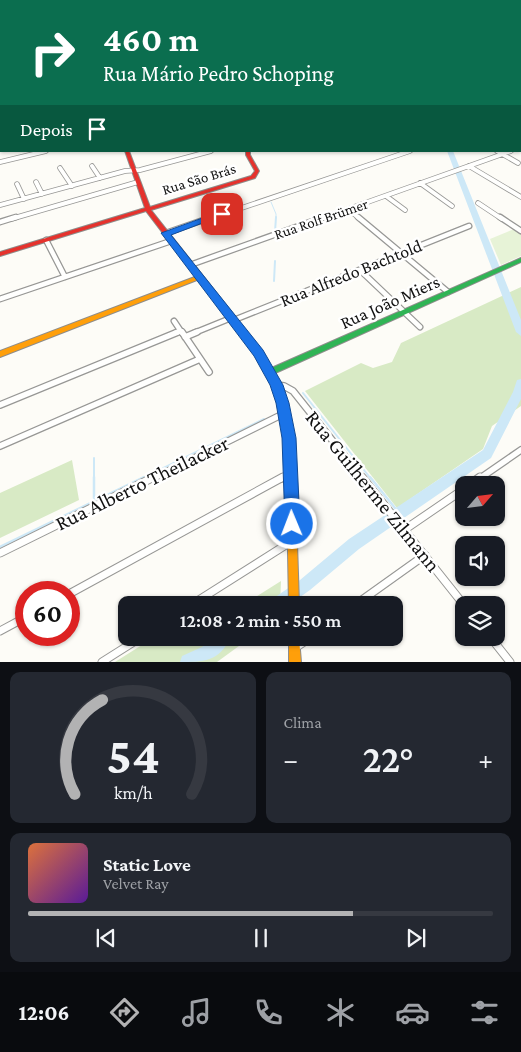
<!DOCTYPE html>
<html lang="pt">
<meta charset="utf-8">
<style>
:root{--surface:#171b24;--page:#242831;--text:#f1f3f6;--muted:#9ea1a6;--line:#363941;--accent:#b2b2b3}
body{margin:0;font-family:"Crimson Pro",serif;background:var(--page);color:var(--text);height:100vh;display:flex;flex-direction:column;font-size:19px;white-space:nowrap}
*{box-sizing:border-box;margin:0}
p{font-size:16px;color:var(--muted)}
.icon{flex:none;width:28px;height:28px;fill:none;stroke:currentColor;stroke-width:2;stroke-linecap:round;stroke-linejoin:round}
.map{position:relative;height:662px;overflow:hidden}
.sheet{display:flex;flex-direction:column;gap:10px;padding:10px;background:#0d0f14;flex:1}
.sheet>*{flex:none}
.top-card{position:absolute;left:0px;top:0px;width:521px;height:152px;box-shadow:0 1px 4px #0004;background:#0b6e4f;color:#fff;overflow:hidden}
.needle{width:32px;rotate:62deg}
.buttons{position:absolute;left:455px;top:476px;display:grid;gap:10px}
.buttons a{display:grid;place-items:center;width:50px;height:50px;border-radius:10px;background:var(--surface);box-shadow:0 1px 4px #0004;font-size:25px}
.speed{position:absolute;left:15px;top:581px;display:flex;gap:10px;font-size:25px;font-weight:700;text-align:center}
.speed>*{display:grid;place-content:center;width:65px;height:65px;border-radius:50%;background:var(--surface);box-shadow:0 1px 4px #0004;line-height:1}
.speed .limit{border:8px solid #d22;background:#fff;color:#111}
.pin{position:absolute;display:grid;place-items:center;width:42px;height:42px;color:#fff;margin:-21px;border-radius:10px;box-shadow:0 2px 8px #0006}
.me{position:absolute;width:55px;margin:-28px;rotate:359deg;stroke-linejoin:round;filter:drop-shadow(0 0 4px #0008)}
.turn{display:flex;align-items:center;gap:18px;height:105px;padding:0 20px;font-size:22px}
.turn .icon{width:65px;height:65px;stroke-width:2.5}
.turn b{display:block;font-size:35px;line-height:42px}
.then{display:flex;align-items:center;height:48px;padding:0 20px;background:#0003;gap:10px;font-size:19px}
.big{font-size:38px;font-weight:600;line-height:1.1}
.sheet .card{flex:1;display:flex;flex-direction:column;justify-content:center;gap:8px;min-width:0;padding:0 18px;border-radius:10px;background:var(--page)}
.sheet .dial{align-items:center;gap:0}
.dial svg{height:130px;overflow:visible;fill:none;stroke:var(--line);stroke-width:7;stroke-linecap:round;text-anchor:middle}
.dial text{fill:var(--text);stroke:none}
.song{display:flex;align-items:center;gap:15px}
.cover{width:60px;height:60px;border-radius:8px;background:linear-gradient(135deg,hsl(20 70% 55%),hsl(270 70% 35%))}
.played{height:5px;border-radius:2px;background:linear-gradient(90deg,var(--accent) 70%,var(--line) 70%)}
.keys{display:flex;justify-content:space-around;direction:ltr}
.heat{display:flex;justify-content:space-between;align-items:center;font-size:28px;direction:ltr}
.sheet .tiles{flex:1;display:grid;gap:10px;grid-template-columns:1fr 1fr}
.card:last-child{grid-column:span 2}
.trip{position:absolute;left:118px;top:596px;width:285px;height:50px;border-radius:10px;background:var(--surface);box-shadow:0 1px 4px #0004;font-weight:600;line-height:50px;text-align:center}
.dock{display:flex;height:80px;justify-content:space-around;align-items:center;background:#090b0e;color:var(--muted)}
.dock .icon{width:35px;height:35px}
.dock .current{color:var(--accent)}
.dock b{font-size:22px;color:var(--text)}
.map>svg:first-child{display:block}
.green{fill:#e7f3d7}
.forest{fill:#d8eac5}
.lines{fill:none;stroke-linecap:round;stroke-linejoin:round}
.stream-far2{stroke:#cde8f7;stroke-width:1}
.stream-far1{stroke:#cde8f7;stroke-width:2}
.stream{stroke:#cde8f7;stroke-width:2.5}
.river{fill:#cde8f7;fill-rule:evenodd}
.street-far4-casing{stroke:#979795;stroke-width:4}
.street-far3-casing{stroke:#979795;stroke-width:5.5}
.street-far2-casing{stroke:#979795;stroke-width:7}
.street-far1-casing{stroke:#979795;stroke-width:8}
.street-casing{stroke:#979795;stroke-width:9}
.fast-casing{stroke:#8e8d8b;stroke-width:2}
.slow-casing{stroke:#8e8d8b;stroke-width:2}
.jam-casing{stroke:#8e8d8b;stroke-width:2}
.street-far4{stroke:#fffffe;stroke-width:2.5}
.street-far3{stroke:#fffffe;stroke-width:4}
.street-far2{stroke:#fffffe;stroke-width:4.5}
.street-far1{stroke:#fffffe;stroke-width:5.5}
.street{stroke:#fffffe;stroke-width:7}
.fast{fill:#30b455;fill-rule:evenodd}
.slow{fill:#ff9f0a;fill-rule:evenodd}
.jam{fill:#e5322d;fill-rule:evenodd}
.route{fill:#1a73e8;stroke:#114b97}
.labels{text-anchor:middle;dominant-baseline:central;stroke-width:5;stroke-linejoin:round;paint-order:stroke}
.far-street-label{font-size:15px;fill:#111;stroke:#fff}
.street-label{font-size:18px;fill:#111;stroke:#fff}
.near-street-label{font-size:21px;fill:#111;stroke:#fff}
</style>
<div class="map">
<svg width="521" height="662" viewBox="0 0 521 662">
<rect width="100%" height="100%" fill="#fdfcf7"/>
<!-- green -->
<path class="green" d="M514,229L521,234V256L501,265L490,239Z"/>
<!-- forest -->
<path class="forest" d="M521,287V406L492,426L483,449L397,508L305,391L361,363L373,368L392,362L401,343Z
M72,460L79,500L0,538V493Z
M281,581L280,605H243Z
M153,638H250L217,662H115Z"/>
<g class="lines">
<!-- stream-far2 -->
<path class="stream-far2" d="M271,202L276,214V219"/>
<!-- stream-far1 -->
<path class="stream-far1" d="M275,232L276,217
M274,281L275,261
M519,392H521
M303,393L371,479
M94,458V479
M141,479L264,419"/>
<!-- stream -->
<path class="stream" d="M94,477V501
M370,477L399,513
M0,547L144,477"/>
<!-- river -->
<path class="river" d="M447,151H453L521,320V336L516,332Z
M521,379V399L491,458L359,549L310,590L289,605H268L271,600L300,580L349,539L483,450L513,392L517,380Z
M212,638H230C219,662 203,662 180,662L182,656L202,647Z"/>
<!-- street-far4 casing -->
<g class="street-far4-casing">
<path id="street-far4" d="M384,0L388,1
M33,1L41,0
M90,1L94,0
M181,1L189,0
M223,1L231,0
M267,1H269
M332,1L339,0
M417,1L421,0"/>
</g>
<!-- street-far3 casing -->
<g class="street-far3-casing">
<path id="street-far3" d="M497,151L518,163
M0,162L46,151
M92,166L100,178
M469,166L521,197
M60,168L72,186
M36,182L42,194
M420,183L452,206
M17,184L24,199
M386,196L405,210
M478,203L502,219
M0,205L125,171L140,170L211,151
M348,209L360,219
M11,219L138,182
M209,219L410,151
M320,219L511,151"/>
</g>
<!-- street-far2 casing -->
<g class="street-far2-casing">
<path id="street-far2" d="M358,217L448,292
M500,217L521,231
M0,222L16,217
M166,233L212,217
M46,240L65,277
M190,265L324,217
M360,270L420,327
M0,299L171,241
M234,320L469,226
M174,321L182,333
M175,333L181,331
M194,333L231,318"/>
</g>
<!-- street-far1 casing -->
<g class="street-far1-casing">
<path id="street-far1" d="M182,332L209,372
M185,337L197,332
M276,385L284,386L293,391L363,479
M0,405L178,332
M0,446L200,359
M152,479L285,413
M281,479L291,473
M479,479L521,450"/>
</g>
<!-- street casing -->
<g class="street-casing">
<path id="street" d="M362,477L464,605
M469,485L480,477
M404,530L464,489
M0,553L154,477
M69,594L283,477
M191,605L292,541
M355,605L425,555
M0,631L26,617
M491,638L510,662
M295,648L310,638
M102,662L140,638"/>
</g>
<!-- fast casing -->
<g class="fast-casing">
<path id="fast" d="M521,258V262L273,374H267L266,372L267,370Z"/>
</g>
<!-- slow casing -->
<g class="slow-casing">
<path id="slow" d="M520,36H521V38H520Z
M200,275L202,276L203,277L202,278L0,357V351Z
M276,382L279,383L280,385L287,408L294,448L299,605H289L286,448L279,408L272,385L273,383Z
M289,638H299L301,662H289Z"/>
</g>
<!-- jam casing -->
<g class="jam-casing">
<path id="jam" d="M16,0H19V1H17Z
M0,57H1V59H0Z
M125,151H129L150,207L251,176L255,171L246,155V151H250V155L259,171L255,178L151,210L262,351L280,385L279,387L276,388L273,387L256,355L146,211L0,256V252L145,208Z"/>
</g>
<!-- street-far4 -->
<use href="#street-far4" class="street-far4"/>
<!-- street-far3 -->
<use href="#street-far3" class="street-far3"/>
<!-- street-far2 -->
<use href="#street-far2" class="street-far2"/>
<!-- street-far1 -->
<use href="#street-far1" class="street-far1"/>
<!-- street -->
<use href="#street" class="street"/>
<!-- fast -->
<use href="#fast" class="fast"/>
<!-- slow -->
<use href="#slow" class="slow"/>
<!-- jam -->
<use href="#jam" class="jam"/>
</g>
<!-- route -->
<path class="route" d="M219,212H222L226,214L171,235L263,350L283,385L289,403L296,438L300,524L298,529L292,531L287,529L285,524L282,438L276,403L270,385L254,356L161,233Z"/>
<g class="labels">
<!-- far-street labels -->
<g class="far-street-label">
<text transform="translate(199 179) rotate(-17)">Rua São Brás</text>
<text transform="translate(321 219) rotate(-19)">Rua Rolf Brümer</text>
</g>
<!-- street labels -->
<g class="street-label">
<text transform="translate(351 273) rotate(-22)">Rua Alfredo Bachtold</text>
<text transform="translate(390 302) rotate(-24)">Rua João Miers</text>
</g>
<!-- near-street labels -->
<g class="near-street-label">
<text transform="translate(142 483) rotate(-26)">Rua Alberto Theilacker</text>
<text transform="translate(373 491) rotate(51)">Rua Guilherme Zilmann</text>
</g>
</g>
</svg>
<div class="buttons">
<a><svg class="needle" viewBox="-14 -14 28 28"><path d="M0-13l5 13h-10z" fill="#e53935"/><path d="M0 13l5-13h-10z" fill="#9ea1a6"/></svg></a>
<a><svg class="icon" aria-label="sound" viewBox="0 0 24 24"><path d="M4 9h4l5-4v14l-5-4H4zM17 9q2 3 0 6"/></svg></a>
<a><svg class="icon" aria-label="layers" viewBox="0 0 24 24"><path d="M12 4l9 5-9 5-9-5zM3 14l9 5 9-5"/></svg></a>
</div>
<div class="speed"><div class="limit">60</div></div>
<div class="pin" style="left:222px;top:214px;background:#d93025"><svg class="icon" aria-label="arrive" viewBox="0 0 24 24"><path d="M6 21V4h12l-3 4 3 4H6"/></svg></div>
<svg class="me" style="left:292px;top:524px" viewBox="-20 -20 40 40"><circle r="17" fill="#1a73e8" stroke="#fff" stroke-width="3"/><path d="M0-11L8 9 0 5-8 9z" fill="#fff"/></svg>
<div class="trip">12:08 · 2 min · 550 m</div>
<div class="top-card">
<div class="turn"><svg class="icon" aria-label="right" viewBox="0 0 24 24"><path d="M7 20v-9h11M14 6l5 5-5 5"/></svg><div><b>460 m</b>Rua Mário Pedro Schoping</div></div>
<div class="then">Depois<svg class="icon" aria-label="arrive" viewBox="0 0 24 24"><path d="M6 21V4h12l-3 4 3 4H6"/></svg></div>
</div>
</div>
<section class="sheet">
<div class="tiles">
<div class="card dial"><svg viewBox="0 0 100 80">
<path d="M14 69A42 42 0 1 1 86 69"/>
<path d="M14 69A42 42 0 0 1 31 11" stroke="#b2b2b3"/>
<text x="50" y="56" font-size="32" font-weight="700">54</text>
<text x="50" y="72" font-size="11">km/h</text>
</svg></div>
<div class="card"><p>Clima</p>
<div class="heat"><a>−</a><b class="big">22°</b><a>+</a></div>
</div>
<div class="card">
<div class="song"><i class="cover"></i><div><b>Static Love</b><p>Velvet Ray</p></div></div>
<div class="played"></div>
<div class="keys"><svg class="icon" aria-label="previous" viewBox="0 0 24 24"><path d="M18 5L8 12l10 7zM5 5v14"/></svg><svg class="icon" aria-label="pause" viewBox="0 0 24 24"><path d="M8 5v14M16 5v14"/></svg><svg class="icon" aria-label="next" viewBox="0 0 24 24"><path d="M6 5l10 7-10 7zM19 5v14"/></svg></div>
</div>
</div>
</section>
<nav class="dock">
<b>12:06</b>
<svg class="icon current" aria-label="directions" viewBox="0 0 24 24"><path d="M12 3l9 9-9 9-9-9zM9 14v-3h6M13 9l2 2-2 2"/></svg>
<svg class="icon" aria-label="music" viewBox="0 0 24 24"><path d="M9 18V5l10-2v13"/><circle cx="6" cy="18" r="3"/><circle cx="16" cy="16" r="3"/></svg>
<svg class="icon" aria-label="phone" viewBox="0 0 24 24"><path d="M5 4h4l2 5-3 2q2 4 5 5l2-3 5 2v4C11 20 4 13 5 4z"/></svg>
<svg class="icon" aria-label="climate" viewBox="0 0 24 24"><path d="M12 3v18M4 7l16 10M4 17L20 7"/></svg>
<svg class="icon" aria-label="car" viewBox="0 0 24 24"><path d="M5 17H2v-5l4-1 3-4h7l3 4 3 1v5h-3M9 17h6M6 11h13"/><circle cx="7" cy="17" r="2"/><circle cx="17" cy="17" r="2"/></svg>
<svg class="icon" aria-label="filters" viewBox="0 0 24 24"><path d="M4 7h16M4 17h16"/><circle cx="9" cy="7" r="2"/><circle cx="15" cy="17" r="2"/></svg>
</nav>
